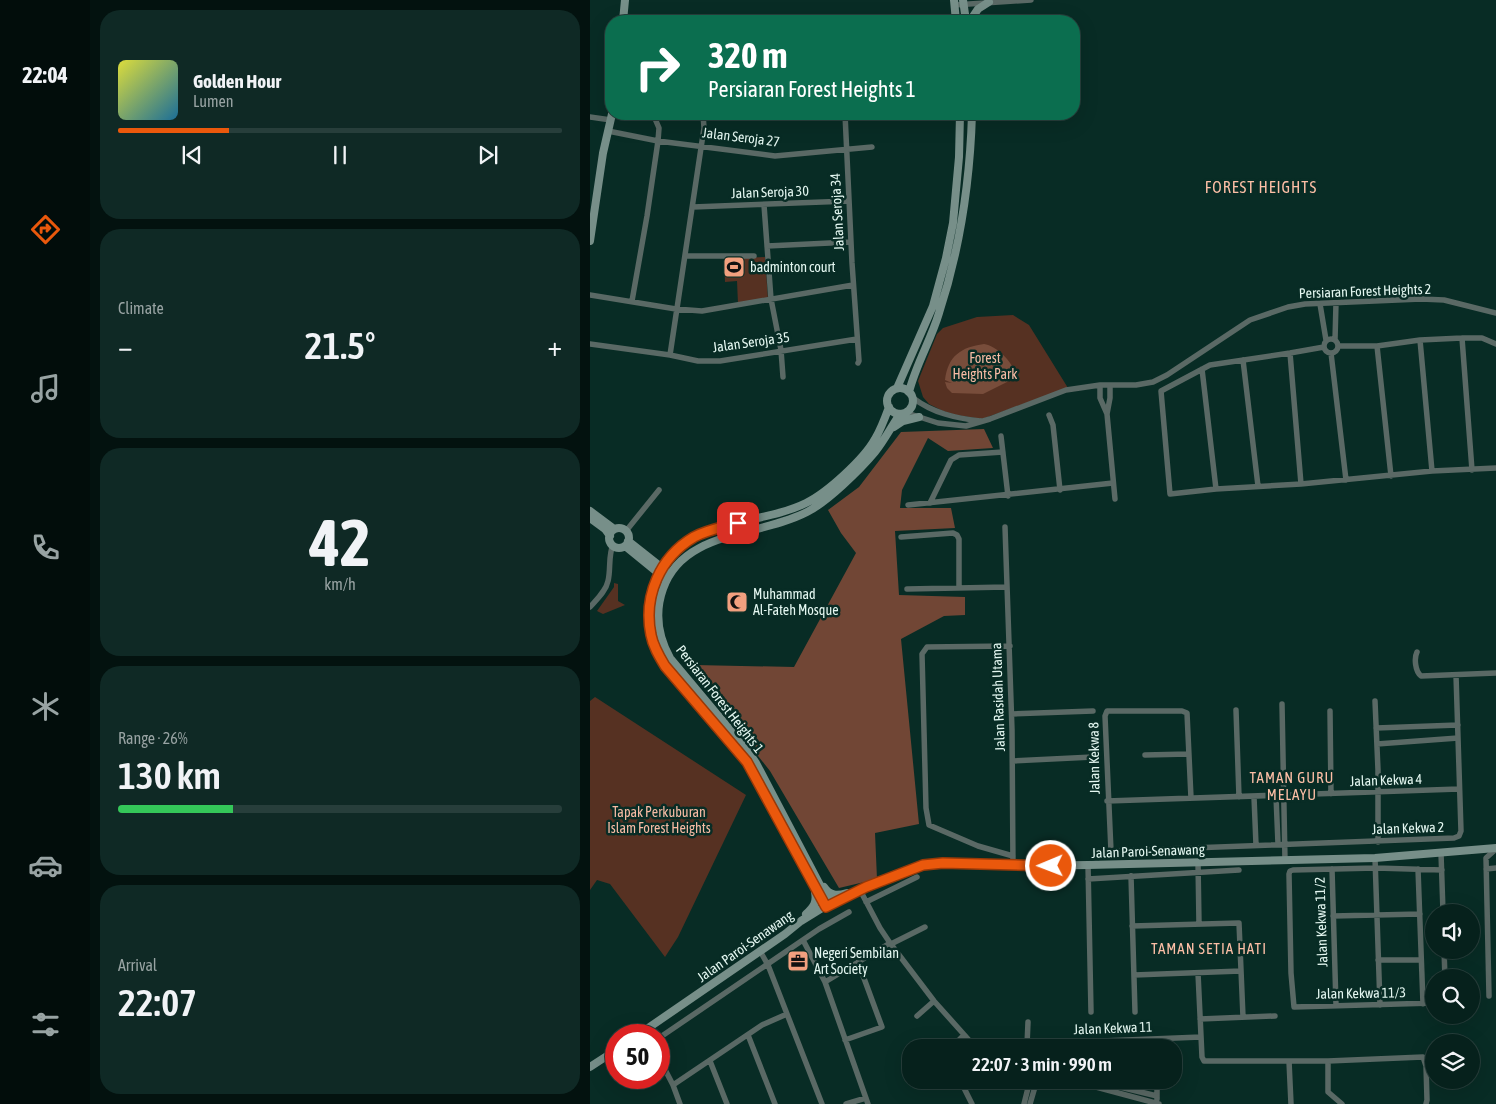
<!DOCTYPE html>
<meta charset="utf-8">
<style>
:root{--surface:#06211c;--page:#0f2925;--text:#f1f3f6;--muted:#98a3a3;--line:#273e3b;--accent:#ea580c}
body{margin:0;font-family:"Asap Condensed",sans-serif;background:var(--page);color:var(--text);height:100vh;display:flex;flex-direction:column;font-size:19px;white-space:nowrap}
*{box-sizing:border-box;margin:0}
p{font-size:16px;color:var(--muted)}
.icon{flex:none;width:28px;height:28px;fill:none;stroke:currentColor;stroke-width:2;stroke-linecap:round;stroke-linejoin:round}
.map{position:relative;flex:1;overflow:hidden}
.sheet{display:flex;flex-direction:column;gap:10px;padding:10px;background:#03120f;width:500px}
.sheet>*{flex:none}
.top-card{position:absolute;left:15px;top:15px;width:475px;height:105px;border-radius:20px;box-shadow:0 5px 20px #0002,0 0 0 1px var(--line);background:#0b6e4f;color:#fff;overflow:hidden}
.tools{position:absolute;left:835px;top:904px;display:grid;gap:10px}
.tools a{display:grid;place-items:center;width:55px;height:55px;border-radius:50%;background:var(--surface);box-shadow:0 5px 20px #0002,0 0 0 1px var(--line);font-size:25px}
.speed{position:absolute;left:15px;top:1024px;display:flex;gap:10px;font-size:25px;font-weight:700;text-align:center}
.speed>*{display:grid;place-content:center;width:65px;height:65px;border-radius:50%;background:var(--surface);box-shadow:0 5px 20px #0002,0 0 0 1px var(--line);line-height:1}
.speed .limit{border:8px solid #d22;background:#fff;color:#111}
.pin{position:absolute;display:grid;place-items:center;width:42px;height:42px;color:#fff;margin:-21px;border-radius:10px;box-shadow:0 2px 8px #0006}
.me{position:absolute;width:55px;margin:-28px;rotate:269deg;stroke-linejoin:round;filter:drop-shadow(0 0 4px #0008)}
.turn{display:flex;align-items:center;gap:18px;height:105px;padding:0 20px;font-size:22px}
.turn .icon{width:65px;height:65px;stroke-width:2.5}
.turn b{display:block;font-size:35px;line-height:42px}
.big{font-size:38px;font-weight:600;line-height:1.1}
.sheet .card{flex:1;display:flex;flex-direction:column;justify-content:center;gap:8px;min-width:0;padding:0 18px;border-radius:20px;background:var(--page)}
.sheet .dial{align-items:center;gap:0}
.dial b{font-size:65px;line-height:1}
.song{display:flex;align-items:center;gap:15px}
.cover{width:60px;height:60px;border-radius:8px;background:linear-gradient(135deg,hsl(60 70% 55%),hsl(200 70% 35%))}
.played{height:5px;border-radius:2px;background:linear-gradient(90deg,var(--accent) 25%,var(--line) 25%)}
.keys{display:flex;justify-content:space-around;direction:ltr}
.heat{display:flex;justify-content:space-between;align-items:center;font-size:28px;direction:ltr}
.charge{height:8px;border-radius:4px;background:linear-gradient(90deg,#34c759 26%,var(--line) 0)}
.trip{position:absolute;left:312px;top:1039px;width:280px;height:50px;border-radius:20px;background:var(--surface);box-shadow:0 5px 20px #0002,0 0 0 1px var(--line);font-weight:600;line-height:50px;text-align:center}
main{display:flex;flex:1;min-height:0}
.tabs{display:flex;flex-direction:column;width:90px;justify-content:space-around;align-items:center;background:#020d0b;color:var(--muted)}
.tabs .icon{width:35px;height:35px}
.tabs .current{color:var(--accent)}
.tabs b{font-size:22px;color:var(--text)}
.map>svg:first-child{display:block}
.green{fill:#563122}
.forest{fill:#714635}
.water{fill:#784d3b}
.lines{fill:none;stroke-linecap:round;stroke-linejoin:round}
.street{stroke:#5a6965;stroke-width:5.5}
.secondary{stroke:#778f89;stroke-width:8}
.route-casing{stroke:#983908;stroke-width:12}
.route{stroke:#ea580c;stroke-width:9}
.labels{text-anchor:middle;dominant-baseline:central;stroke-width:5;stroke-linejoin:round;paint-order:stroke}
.street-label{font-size:14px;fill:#e4f7f1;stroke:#082c25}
.poi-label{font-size:14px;fill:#e4f7f1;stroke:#082c25;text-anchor:start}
.park-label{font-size:14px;fill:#f7bba4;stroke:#082c25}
.neighbourhood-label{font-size:15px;letter-spacing:1px;fill:#fdbfa6;stroke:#082c25}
.quarter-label{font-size:16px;letter-spacing:1px;fill:#fdbfa6;stroke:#082c25}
</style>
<main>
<nav class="tabs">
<b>22:04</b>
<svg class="icon current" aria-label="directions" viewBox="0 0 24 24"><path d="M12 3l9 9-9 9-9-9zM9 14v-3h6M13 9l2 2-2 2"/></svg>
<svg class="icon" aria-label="music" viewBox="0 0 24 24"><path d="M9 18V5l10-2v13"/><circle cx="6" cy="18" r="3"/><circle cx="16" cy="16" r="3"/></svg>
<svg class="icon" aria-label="phone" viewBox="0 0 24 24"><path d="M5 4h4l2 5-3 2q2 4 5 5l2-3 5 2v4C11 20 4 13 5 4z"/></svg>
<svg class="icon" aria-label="climate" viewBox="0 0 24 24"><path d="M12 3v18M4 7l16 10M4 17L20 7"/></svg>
<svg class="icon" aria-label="car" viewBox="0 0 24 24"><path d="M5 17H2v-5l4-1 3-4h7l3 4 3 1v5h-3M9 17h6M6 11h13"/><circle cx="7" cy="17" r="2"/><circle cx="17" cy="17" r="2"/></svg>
<svg class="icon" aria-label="filters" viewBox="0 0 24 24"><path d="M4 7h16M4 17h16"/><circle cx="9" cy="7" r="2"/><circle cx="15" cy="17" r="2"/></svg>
</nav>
<section class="sheet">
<div class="card">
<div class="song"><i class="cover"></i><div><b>Golden Hour</b><p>Lumen</p></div></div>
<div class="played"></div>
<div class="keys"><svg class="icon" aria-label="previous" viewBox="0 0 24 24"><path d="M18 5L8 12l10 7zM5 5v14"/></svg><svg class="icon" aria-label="pause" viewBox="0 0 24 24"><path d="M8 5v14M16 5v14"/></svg><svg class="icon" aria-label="next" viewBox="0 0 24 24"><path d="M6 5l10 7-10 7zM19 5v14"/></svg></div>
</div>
<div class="card"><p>Climate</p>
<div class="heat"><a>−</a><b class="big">21.5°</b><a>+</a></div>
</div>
<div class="card dial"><b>42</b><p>km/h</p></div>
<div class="card"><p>Range · 26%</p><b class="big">130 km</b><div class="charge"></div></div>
<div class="card"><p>Arrival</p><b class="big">22:07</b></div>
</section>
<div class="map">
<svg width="906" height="1104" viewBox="0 0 906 1104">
<rect width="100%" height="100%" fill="#082c25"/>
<!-- green -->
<path class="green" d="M175,257L178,299L148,304L147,281L135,282L134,259Z
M423,315L439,325L478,388L392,419L366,415L353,411L339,404L333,397L328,381L347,334L353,328L387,317Z
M24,583L28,584V601L35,605L13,614L7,611L24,587Z
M5,697L156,795L88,937L75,957L20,884L7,880L0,890V701Z"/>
<!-- forest -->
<path class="forest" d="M394,429L403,448L358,451L338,438L312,490L310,508H361L365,528L305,531L309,595L375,597V615L354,616L311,639L329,824L285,833L287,879L249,888L180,771L106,677L105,665L204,667L266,553L251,533L238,510L269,487L311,432Z"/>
<!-- water -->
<path class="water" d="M394,344C406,345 427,365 425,378L393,394L362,393L357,388L355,382L362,383L355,380C358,356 371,347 394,344Z"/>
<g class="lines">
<!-- street -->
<path class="street" d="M364,5L441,0
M255,114L262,263L269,361L268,363
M0,117L21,120
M18,131L68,141L185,156L282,147
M174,205L181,299L191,350L193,377
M103,207L259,201
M177,246L261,242
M96,256H164
M0,295L86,309L112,311L263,285
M42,301L57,216L68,141L69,128L63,114
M730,304L736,340
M872,338L882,470
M734 346a7 7 0 1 1 14 0a7 7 0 1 1-14 0Z
M745,340L746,303
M830,340L842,471
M0,344L80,355L108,361H130L267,339
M748,346H787L830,340L872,338H892L906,344
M787,346L801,476
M734,347L700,353L620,365L571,391L580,494L626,489L711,484L842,471L906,468
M700,353L711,484
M741,353L756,480
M80,355L114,128L113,114
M653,360L668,486
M612,369L626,489
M510,385V398L517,414
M520,385V398L517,414L525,499
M323,398C343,413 365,418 390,421
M317,413L348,423L376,426L400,419L476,390L510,385H546L563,382L577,375L660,320L698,307L715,304L831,299L854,300L906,313
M459,415L463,425L470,490
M411,436L418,496
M340,503L361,460L369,455L413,452
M318,505L523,483
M415,527L422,730L423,866
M36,531L69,490
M311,537L363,533L367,535L369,539V587
M317,589L417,587
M0,607C7,599 16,591 18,581C21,569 18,556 23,545
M420,646L337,647L332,654L336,808L339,825L388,846L423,856
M827,652C824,658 825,671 831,676L906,673
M785,701L788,770V842
M692,704L695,860
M646,710L649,797
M740,711L741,794
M422,714L503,711
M786,728L868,725
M787,744L868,738
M555,755L599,754
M423,761L503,757
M686,796L688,844
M664,797L666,845
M601,798L597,713L592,711H517L515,716L521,851L864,838L869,836L871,831L866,675
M517,801L869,789
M851,853L853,912
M785,858L790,1005
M608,862L609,924
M498,865L501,1012
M742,869L746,1005
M828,869L833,1004
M896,869L906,868
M541,876L545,1012
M498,879L649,870
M270,890L290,928L300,943L344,1001L386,1048
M276,902L327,877
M743,916L830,914
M542,926L649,923L653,1017
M213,940L235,982L278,1104
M301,944L335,927
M854,950L855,978
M170,951L178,965L232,1104
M788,960H831
M608,973L612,1057L614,1061H738L833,1057L836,1066L837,1100L836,1104
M544,975L651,971
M235,982L300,943
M899,996L896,858L906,849
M844,1003L704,1007L701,973L699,874L700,871L703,870L786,868L852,870
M327,1016L344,1001
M610,1019L685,1016
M158,1035L185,1104
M69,1038L229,929L259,912
M255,1040L292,1027L268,962
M436,1044L611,1037
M437,1045L438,1022
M361,1048L374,1035
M69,1058L83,1085L90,1104
M120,1061L137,1104
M699,1061L701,1104
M738,1061V1092L752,1104
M370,1080L382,1104
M480,1080L569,1104
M501,1080L567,1096
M83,1085L172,1025L197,1014
M567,1099V1080
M256,1104L276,1098
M434,1104L440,1080
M440,1104L447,1080"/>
<!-- secondary -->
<path class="secondary" d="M364,0L366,21
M373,0L376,21
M33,21L35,0
M380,21L388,9L399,2
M0,241L13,153L22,114
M297 401a13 13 0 1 1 26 0a13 13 0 1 1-26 0Z
M307,388L343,306L356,258L363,223L369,157L370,114
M319,392C326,364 341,340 349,313C370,249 380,181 382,114
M304,427L313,421L329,417
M0,511L24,529
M0,518L15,529L20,536
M19 538a10 10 0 1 1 20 0a10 10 0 1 1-20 0Z
M38,541L76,571
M35,546L73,577
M234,887C240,896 247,896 257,893
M240,904L166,763L157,750L80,658C68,636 64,614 73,589C93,530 169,537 217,512C237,502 270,470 285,452C294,441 301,427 310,414
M235,907L157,762L75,666C62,644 57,623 61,598C63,583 69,571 78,560C111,517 171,525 216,503C237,493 274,459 285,439C291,429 295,418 299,407
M216,914C224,907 227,902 225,892
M48,1035L195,934L211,921L232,908L270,890L323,868L342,864L423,866L498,865L785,858L906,848
M0,1067L26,1050"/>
</g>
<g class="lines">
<!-- route casing -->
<g class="route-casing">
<path id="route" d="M148,523C133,527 117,530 104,537C70,557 53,596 61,635C63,646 69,656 75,666L157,762L236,907L276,887L333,865L353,863L461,866"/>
</g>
<!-- route -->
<use href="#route" class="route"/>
</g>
<!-- icons -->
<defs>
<g id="stadium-square" transform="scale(1.125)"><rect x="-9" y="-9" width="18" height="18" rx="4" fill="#f2a07f" stroke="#082c25"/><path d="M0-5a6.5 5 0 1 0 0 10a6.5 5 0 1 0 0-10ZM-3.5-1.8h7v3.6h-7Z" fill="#111"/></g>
<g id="mosque-square" transform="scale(1.125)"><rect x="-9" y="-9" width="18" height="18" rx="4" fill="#f2a07f" stroke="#082c25"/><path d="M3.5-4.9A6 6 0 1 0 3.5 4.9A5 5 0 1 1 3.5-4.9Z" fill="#111"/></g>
<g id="office-square" transform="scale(1.125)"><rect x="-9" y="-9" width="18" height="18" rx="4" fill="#f2a07f" stroke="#082c25"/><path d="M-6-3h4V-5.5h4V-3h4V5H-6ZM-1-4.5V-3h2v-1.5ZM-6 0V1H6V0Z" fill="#111"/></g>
</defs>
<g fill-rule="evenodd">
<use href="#stadium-square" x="144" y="267"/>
<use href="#mosque-square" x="147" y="602"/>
<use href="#office-square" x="208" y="961"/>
</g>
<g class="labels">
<!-- street labels -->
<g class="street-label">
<text transform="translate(151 137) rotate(7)">Jalan Seroja 27</text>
<text transform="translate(180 192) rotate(-2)">Jalan Seroja 30</text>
<text transform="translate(247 212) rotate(-93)">Jalan Seroja 34</text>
<text transform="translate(775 291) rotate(-2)">Persiaran Forest Heights 2</text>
<text transform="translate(161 342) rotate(-8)">Jalan Seroja 35</text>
<text transform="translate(408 697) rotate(-92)">Jalan Rasidah Utama</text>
<text transform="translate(130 699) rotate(52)">Persiaran Forest Heights 1</text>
<text transform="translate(504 758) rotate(-91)">Jalan Kekwa 8</text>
<text transform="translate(796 780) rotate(-2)">Jalan Kekwa 4</text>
<text transform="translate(818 828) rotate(-2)">Jalan Kekwa 2</text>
<text transform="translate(558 851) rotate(-2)">Jalan Paroi-Senawang</text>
<text transform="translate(731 922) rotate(-92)">Jalan Kekwa 11/2</text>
<text transform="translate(155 946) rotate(-35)">Jalan Paroi-Senawang</text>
<text transform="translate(771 993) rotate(-1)">Jalan Kekwa 11/3</text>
<text transform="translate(523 1028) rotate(-2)">Jalan Kekwa 11</text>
</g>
<!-- poi labels -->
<g class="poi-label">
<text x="160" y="267">badminton court</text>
<text x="163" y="594">Muhammad<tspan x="163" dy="16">Al-Fateh Mosque</tspan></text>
<text x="224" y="953">Negeri Sembilan<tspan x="224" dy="16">Art Society</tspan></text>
</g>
<!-- park labels -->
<g class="park-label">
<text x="395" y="358">Forest<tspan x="395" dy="16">Heights Park</tspan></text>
<text x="69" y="812">Tapak Perkuburan<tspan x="69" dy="16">Islam Forest Heights</tspan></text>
</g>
<!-- neighbourhood labels -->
<g class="neighbourhood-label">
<text x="702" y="777">TAMAN GURU<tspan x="702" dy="17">MELAYU</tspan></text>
<text x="619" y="948">TAMAN SETIA HATI</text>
</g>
<!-- quarter labels -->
<g class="quarter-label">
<text x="671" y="187">FOREST HEIGHTS</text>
</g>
</g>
</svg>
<div class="tools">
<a><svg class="icon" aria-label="sound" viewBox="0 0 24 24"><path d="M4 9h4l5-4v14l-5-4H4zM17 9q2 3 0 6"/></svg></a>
<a><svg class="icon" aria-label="search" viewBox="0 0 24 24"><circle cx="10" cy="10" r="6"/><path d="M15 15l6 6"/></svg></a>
<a><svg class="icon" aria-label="layers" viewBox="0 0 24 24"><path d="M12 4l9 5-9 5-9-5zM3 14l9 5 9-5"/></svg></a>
</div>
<div class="speed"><div class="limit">50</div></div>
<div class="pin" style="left:148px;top:523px;background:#d93025"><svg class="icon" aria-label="arrive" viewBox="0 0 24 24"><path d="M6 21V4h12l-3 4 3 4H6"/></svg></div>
<svg class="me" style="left:461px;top:866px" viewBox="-20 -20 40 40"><circle r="17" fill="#ea580c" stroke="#fff" stroke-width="3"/><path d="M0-11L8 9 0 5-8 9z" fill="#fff"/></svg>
<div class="trip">22:07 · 3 min · 990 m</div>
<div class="top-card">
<div class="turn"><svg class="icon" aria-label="right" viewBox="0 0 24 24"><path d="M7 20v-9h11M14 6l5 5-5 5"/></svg><div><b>320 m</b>Persiaran Forest Heights 1</div></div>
</div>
</div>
</main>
